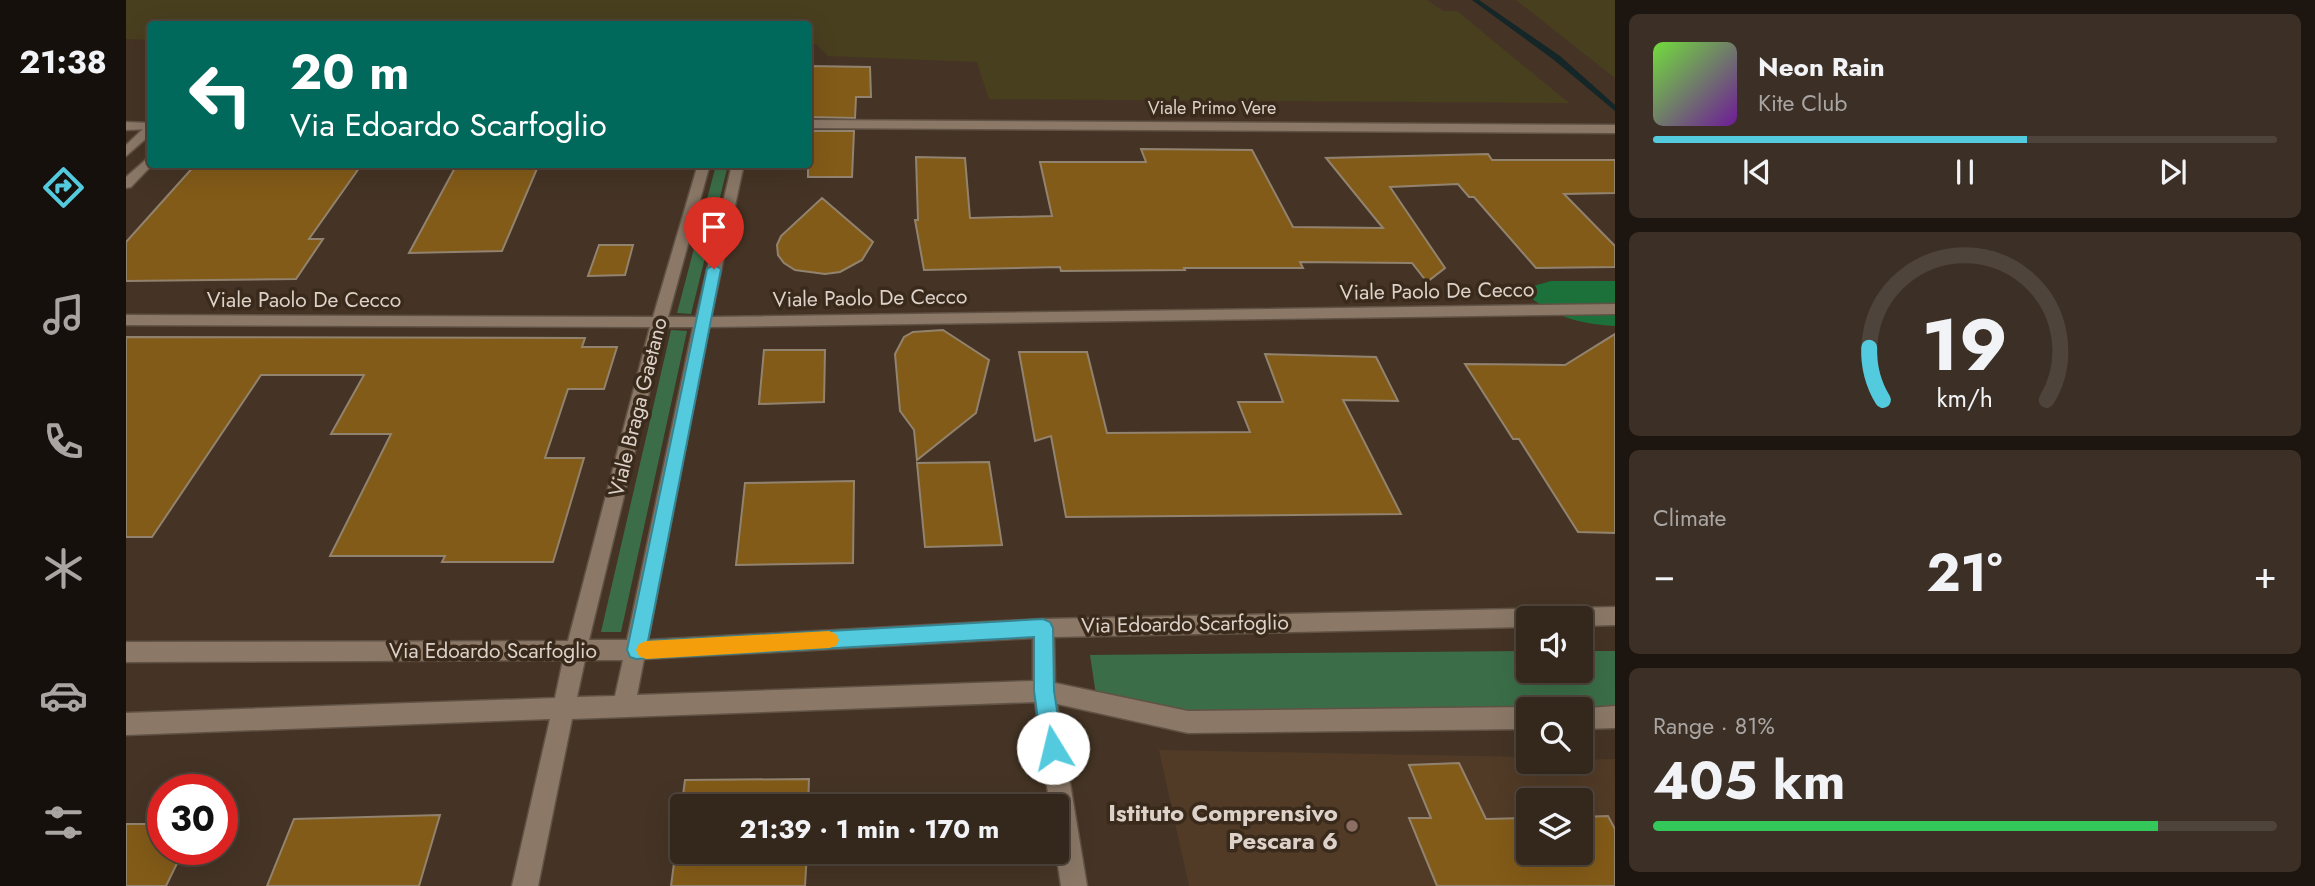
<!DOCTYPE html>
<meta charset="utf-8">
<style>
:root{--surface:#34271c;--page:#3c2f25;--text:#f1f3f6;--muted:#a9a5a3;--line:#4e443b;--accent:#54cade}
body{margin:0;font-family:Jost,sans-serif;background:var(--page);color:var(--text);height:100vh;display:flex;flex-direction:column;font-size:26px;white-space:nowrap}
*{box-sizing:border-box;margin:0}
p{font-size:23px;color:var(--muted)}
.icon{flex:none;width:38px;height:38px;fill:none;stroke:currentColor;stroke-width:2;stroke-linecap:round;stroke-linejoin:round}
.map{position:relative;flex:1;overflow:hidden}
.sheet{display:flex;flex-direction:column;gap:14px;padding:14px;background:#1d150f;width:700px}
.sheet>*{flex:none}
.guide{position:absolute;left:21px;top:21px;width:665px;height:147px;border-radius:7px;box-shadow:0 7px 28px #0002,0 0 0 2px var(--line);background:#00695c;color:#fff;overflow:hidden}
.tools{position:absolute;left:1390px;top:606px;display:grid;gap:14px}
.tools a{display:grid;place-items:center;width:77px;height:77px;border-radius:7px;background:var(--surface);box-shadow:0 7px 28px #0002,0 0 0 2px var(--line);font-size:35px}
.speed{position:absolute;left:21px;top:774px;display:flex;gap:14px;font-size:35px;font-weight:700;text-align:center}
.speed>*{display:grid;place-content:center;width:91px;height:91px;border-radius:50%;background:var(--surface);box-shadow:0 7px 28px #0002,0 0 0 2px var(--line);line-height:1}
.speed .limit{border:10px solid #d22;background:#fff;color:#111}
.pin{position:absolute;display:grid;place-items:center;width:60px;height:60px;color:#fff;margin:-72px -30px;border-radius:50% 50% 50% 0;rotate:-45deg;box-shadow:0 0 7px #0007}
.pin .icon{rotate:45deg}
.me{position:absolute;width:77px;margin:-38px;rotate:351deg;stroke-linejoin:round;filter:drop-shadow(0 0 5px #0008)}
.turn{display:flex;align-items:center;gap:24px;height:147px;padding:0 28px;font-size:32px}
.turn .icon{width:91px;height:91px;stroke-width:2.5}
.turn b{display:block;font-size:49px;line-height:60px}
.big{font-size:52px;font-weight:700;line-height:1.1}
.sheet .widget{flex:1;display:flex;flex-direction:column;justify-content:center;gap:10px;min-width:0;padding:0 24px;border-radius:10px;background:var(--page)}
.sheet .dial{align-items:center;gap:0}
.dial svg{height:182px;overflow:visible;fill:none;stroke:var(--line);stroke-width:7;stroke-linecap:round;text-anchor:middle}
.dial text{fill:var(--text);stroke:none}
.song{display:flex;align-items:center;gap:21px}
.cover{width:84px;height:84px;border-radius:10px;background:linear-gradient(135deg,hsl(100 70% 55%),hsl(280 70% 35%))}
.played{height:7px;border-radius:4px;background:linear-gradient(90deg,var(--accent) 60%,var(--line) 60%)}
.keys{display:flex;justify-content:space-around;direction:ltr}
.heat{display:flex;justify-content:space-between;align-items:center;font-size:38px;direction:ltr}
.charge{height:10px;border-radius:5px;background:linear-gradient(90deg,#34c759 81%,var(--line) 0)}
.trip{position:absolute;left:544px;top:794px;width:399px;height:70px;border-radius:7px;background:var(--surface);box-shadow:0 7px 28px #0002,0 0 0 2px var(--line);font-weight:700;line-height:70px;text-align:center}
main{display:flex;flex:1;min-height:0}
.menu{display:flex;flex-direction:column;width:126px;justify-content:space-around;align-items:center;background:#15100b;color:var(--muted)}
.menu .icon{width:49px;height:49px}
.menu .on{color:var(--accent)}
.menu b{font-size:32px;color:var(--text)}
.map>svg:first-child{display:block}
.built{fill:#513b27;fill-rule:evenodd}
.green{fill:#3b6e48}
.forest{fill:#1b7139}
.sand{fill:#483f1f}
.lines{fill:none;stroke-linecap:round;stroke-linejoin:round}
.stream{fill:#142627;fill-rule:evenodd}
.building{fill:#835b18;stroke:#92836f;stroke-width:2}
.street-casing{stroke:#605245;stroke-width:3}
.secondary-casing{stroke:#605245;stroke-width:3}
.street{fill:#8b7867;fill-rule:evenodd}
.secondary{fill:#8b7867;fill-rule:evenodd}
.route{fill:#54cade;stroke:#378390;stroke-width:2}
.slow{fill:#f59e0b}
.education-dot{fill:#8d6e63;stroke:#3a2a1b;stroke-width:2.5}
.labels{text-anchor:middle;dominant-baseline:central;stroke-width:7;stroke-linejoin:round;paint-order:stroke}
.far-street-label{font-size:18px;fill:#ddd2c9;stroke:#3a2a1b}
.street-label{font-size:21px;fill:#ddd2c9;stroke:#3a2a1b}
.near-poi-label{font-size:24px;font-weight:bold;fill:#ddd2c9;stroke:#3a2a1b;text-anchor:end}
</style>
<main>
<nav class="menu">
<b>21:38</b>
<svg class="icon on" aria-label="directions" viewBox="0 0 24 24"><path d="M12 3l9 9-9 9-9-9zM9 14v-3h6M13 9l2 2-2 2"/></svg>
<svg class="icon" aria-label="music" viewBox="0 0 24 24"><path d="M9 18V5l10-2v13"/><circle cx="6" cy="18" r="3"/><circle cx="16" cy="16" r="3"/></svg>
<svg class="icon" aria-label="phone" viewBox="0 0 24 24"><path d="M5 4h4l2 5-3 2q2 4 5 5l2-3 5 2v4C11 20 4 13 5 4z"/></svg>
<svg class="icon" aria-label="climate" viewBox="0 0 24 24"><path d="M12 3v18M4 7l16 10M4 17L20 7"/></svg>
<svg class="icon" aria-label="car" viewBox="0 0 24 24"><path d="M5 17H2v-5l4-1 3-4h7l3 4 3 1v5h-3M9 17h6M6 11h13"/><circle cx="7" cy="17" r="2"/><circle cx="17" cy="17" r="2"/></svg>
<svg class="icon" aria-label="filters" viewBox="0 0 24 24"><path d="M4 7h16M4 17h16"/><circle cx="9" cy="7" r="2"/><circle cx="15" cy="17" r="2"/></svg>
</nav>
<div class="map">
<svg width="1489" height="886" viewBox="0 0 1489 886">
<rect width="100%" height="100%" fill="#453425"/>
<!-- built -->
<path class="built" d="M1033,750L1402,757V761L1489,759V886H1063ZM1402,800H1454V852H1402Z"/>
<!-- green -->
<path class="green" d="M590,165H602L565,314L551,313Z
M545,330L561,331L495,632H475Z
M1402,651V670H1454V651H1489V712L1402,709L1060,717L970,695L964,655Z"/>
<!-- forest -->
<path class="forest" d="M1425,281H1489V326C1446,323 1428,316 1394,290Z"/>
<!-- sand -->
<path class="sand" d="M0,0H1301L1317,11H1331L1443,103L863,99L851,62L702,56L690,44H683L682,24H24V40L0,39Z
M1390,0H1489V78Z"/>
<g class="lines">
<!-- stream -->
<path class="stream" d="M1346,0H1353L1434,56L1489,105V111L1428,60Z"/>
</g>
<!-- building -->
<path class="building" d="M682,66L744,67L745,97H730L729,118L682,117Z
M682,131H728L726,177H682Z
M1015,149L1126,150L1167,227L1257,228L1200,158L1362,154L1366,160H1489V193L1438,194L1489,246V267L1410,268L1348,197H1343L1332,184L1264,187L1319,268L1301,282L1286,263L1174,262L1177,268H1058L1059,270L935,271L934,267L798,270L789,220H792L790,157L839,158L844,218L926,216L914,162H1020Z
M70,164H236L183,239H197L170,279L0,281V242Z
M331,164H413L376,251L283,253Z
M696,198L747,242L736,260L714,272L699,274L669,270L658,263L652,255L651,245L655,236Z
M473,245H507L499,275L462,276Z
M817,330L863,360L850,413L791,460L788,430L774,411L769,354L778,337L787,332Z
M1489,334V533L1452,532L1393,439H1387L1339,364L1439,365Z
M0,337L459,338L456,347H491L478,389H442L419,458H458L427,562H316L319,556H204L265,434H205L238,375H135L26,537H0Z
M638,350H699L698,402L633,404Z
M893,352H961L981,433L1124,432L1112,402H1157L1139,354L1250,357L1272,401L1217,400L1275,514L940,517L925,436L909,441Z
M863,462L876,545L799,547L791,463Z
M728,481L727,563L610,565L619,483Z
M1333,763L1360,819L1402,818V852H1454V817L1482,816L1489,829V886H1311L1283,818H1305L1283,765Z
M683,779L682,807H556V852H681L679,886H545L559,780Z
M314,815L293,886H141L168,819Z
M0,824H37V849H58L40,886H0Z"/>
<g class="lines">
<!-- street casing -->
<g class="street-casing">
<path id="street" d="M20,126H24V135L0,156V145Z
M24,156L27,164L5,187L0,188V177Z
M572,164H584L542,317H570L606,164H618L585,317L1489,304V314L583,327L522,640L917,619L1489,607V625L1454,626V618H1402V627L928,637L929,683L1062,711L1402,707L1406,709H1402V729L1062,733L931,704L961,886H935L930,852L931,807H924L909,702L446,719L412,886H386L424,719L0,735V713L429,698L437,660L0,662V642L442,641L524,327L0,325V315L527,317ZM539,327H567L501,640H463ZM907,638V681L511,695L518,659ZM459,660H497L489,696L451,697Z
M1489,706V728L1454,729V709H1450Z"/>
</g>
<!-- secondary casing -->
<g class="secondary-casing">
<path id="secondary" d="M682,120L1489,125V133L682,128Z
M0,122L24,123V129L0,130Z"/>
</g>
<!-- street -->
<use href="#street" class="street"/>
<!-- secondary -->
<use href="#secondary" class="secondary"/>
</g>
<!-- route -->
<path class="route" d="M588,265L595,269L522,641L917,619L924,622L927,628L928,691L937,748L934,755L927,758L919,755L916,748L908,691V637L510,659L504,657L501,650L581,269Z"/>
<!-- slow -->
<path class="slow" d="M703,631L710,634L713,640L710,646L703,648L520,659L513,656L510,650L513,644L520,641Z"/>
<!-- markers -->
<circle class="education-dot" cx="1226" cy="826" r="7"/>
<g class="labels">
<!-- far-street labels -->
<g class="far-street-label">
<text x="1086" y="108">Viale Primo Vere</text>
</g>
<!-- street labels -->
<g class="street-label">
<text transform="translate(1311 291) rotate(-1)">Viale Paolo De Cecco</text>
<text transform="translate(744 298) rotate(-1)">Viale Paolo De Cecco</text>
<text x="178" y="300">Viale Paolo De Cecco</text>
<text transform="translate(512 407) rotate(-76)">Viale Braga Gaetano</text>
<text transform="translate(1059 624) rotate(-1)">Via Edoardo Scarfoglio</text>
<text x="367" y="651">Via Edoardo Scarfoglio</text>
</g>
<!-- near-poi labels -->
<g class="near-poi-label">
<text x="1212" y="812">Istituto Comprensivo<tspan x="1212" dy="28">Pescara 6</tspan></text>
</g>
</g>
</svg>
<div class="tools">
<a><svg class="icon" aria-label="sound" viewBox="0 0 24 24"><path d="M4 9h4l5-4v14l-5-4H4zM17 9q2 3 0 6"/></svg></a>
<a><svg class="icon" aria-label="search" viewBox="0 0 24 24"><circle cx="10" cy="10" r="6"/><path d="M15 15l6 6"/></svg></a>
<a><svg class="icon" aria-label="layers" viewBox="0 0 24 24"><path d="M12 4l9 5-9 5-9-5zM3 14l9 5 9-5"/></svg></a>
</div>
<div class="speed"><div class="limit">30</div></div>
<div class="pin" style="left:588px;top:269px;background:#d93025"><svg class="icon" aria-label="arrive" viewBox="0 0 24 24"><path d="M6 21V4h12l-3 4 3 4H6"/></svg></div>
<svg class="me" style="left:927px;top:748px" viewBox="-20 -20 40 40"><circle r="19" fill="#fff"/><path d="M0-13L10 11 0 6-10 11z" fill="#54cade"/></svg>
<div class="trip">21:39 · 1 min · 170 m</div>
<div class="guide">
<div class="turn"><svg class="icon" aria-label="left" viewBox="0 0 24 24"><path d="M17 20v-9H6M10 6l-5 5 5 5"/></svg><div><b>20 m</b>Via Edoardo Scarfoglio</div></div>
</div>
</div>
<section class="sheet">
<div class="widget">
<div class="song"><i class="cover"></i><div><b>Neon Rain</b><p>Kite Club</p></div></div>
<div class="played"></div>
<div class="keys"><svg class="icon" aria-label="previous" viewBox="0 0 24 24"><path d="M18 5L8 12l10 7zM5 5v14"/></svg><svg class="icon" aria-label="pause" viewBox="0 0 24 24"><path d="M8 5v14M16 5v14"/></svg><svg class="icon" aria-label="next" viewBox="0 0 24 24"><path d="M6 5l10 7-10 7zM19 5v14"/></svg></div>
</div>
<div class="widget dial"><svg viewBox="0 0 100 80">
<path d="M14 69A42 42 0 1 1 86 69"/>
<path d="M14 69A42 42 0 0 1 8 46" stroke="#54cade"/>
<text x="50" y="56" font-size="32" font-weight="700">19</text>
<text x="50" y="72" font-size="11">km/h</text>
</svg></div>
<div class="widget"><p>Climate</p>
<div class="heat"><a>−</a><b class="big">21°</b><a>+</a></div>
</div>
<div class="widget"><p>Range · 81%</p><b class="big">405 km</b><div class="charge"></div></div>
</section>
</main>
